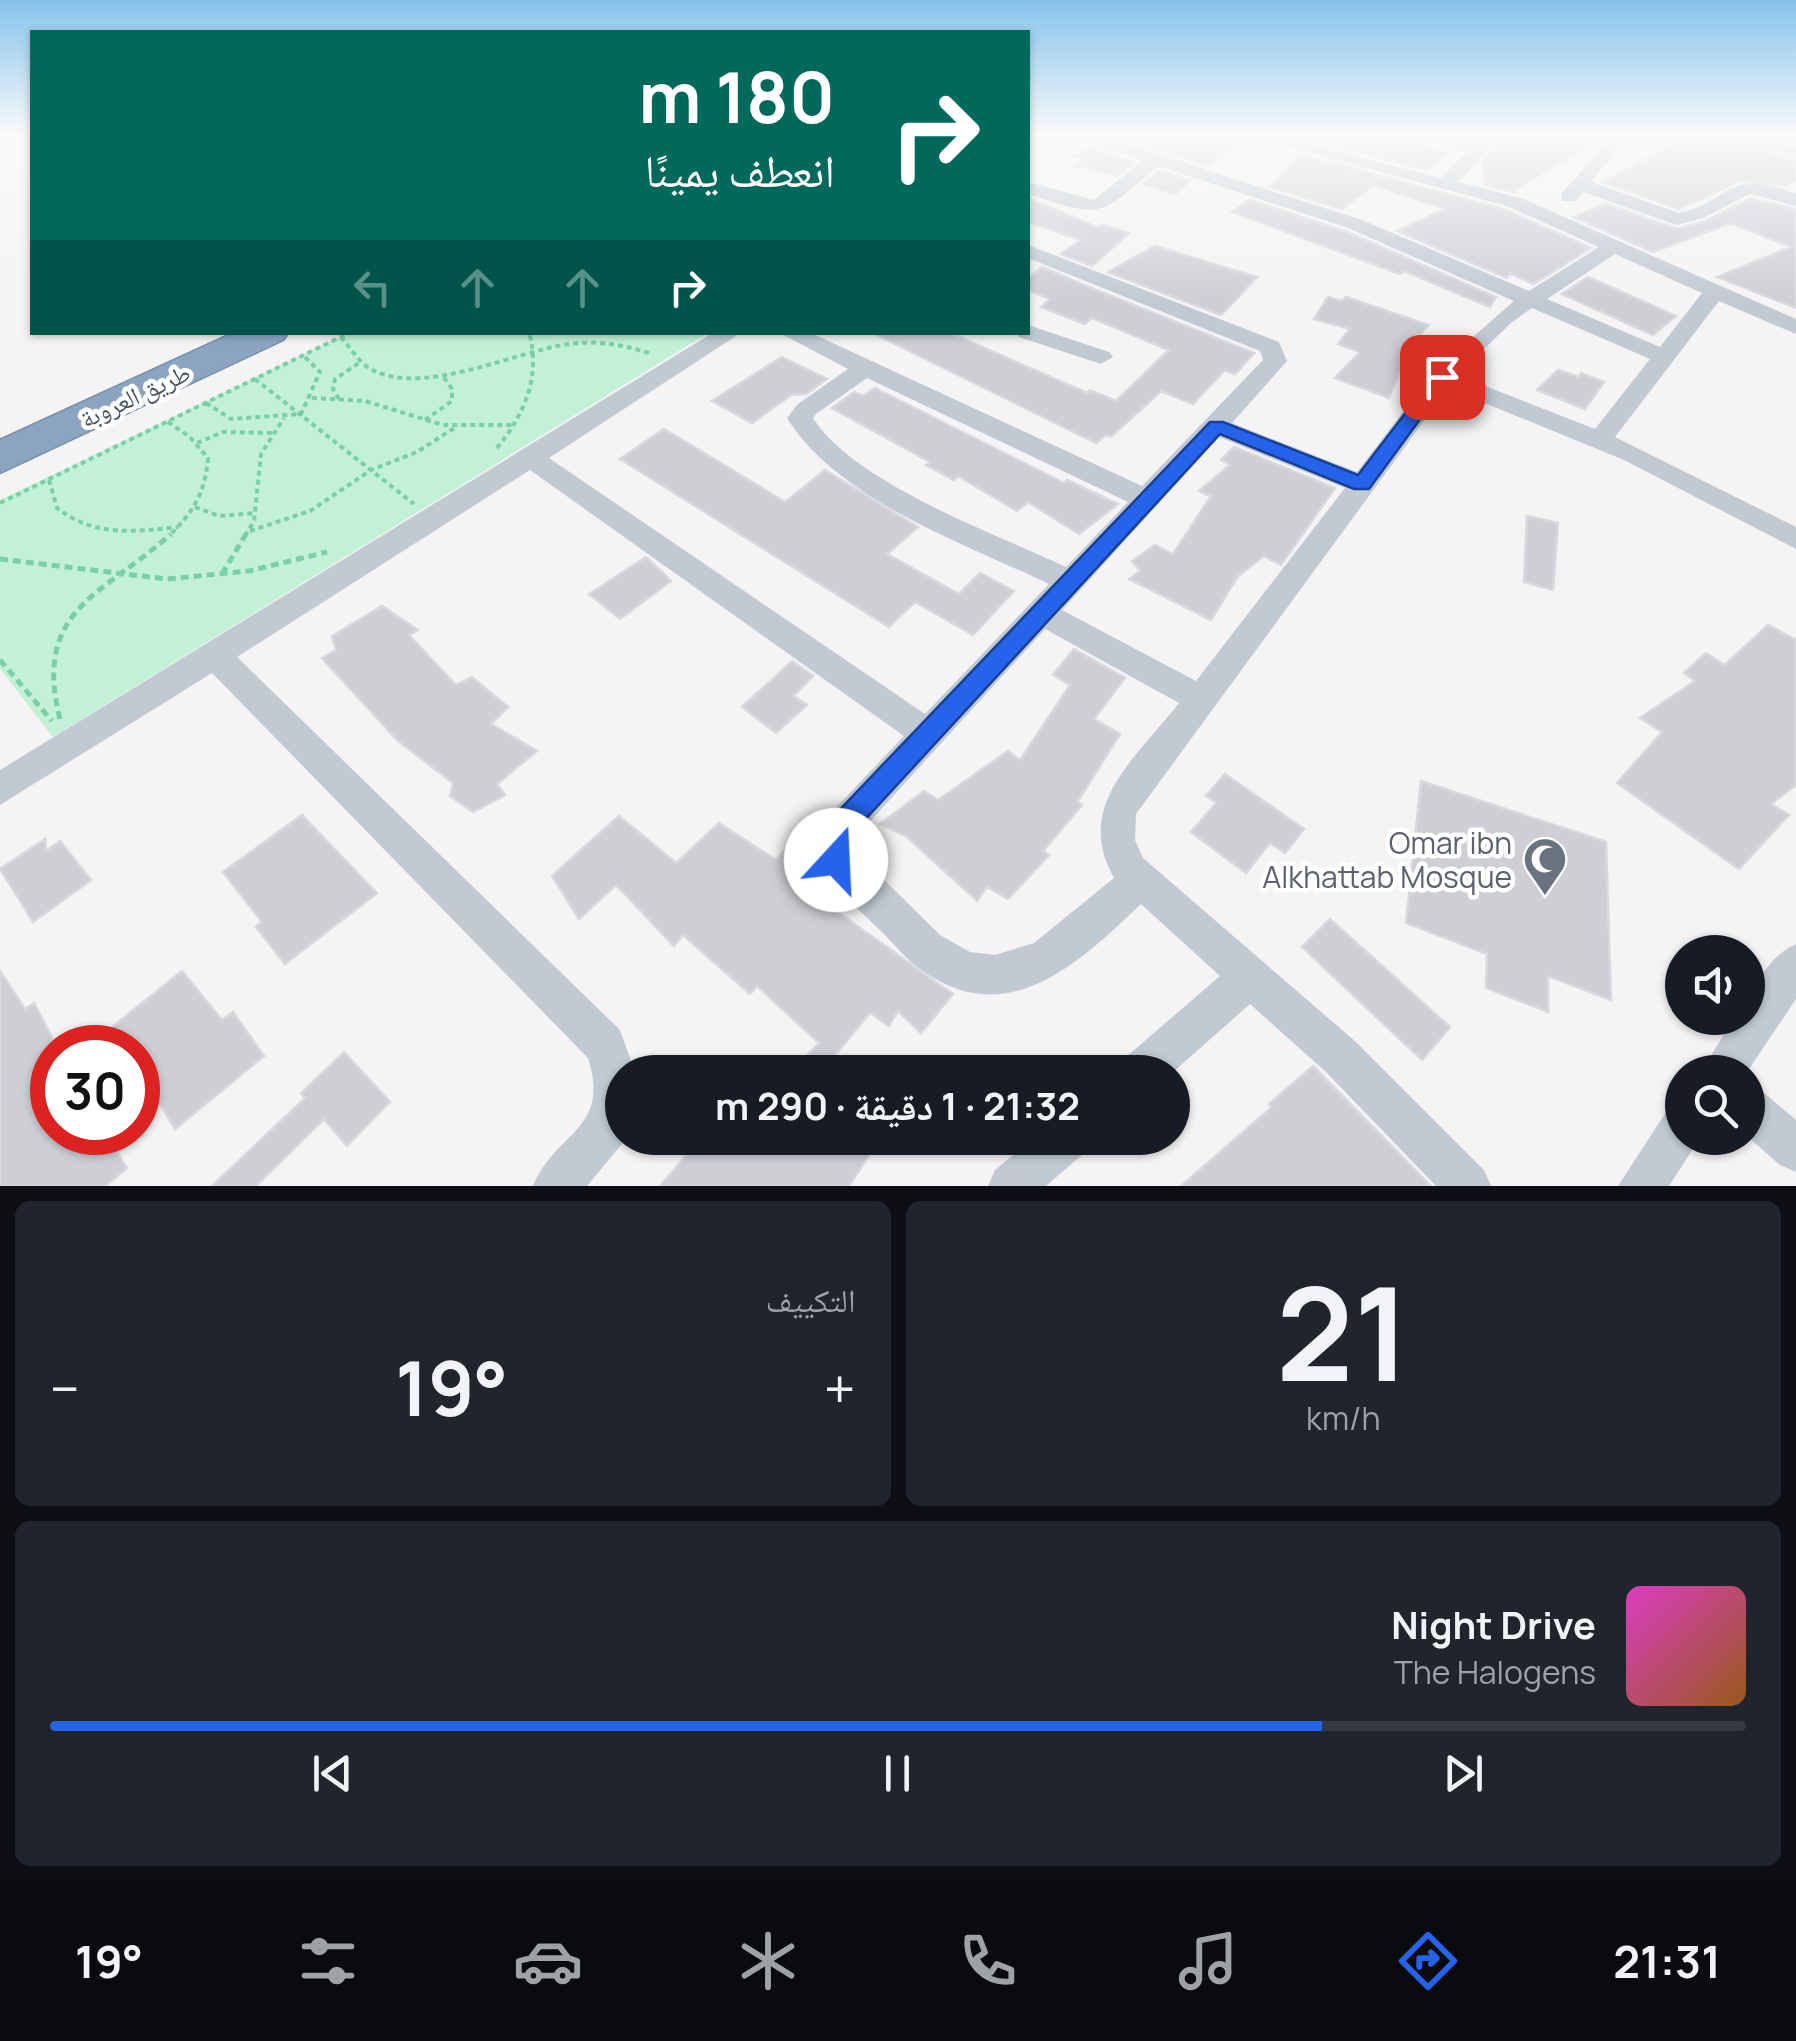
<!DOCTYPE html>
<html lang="ar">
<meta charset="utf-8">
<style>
:root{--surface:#171b24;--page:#20242c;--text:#f1f3f6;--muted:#9ea1a6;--line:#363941;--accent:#2563eb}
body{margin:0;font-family:Manrope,"Noto Naskh Arabic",sans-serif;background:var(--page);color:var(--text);direction:rtl;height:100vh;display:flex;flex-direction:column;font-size:38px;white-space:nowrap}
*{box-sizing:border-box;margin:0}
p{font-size:32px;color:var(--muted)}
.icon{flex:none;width:55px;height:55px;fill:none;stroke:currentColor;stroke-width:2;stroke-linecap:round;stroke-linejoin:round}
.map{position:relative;height:1186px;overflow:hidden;direction:ltr}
.details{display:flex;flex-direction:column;gap:15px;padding:15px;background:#0d0f14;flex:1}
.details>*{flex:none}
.top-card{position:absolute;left:30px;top:30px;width:1000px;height:305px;border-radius:0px;box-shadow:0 2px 8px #0004;direction:rtl;background:#00695c;color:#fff;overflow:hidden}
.buttons{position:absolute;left:1665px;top:935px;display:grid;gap:20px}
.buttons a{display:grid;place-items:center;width:100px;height:100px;border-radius:50%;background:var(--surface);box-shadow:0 2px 8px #0004;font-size:50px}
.speed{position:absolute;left:30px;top:1025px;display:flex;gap:20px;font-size:50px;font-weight:700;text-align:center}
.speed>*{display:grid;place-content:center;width:130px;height:130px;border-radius:50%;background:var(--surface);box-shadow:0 2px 8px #0004;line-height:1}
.speed .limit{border:15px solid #d22;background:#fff;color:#111}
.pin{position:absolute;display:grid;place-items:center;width:85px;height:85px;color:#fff;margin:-42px;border-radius:20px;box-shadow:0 5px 15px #0006}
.me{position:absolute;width:110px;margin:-55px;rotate:20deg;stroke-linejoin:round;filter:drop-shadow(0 0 8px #0008)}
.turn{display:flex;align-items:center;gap:35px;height:210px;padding:0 30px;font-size:45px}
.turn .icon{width:130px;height:130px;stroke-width:2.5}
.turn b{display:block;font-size:70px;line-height:85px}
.lanes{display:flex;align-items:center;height:95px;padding:0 30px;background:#0003;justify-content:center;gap:50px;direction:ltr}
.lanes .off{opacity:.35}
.big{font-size:75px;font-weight:700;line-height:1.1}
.details .widget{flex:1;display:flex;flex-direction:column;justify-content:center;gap:15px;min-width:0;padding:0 35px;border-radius:15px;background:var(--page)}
.details .dial{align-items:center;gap:0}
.dial b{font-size:130px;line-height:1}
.song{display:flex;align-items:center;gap:30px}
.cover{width:120px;height:120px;border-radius:15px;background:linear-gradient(135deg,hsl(310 70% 55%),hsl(30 70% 35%))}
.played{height:10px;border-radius:5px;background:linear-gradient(90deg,var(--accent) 75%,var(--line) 75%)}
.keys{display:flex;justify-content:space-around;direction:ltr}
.heat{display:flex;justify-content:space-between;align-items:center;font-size:55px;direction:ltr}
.details .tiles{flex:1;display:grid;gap:15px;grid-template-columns:1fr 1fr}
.widget:last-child{grid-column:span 2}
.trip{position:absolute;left:605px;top:1055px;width:585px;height:100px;border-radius:50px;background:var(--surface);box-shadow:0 2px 8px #0004;font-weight:700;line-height:100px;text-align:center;direction:rtl}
.dock{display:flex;height:160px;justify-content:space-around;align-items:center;background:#090b0e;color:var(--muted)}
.dock .icon{width:70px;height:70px}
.dock .active{color:var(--accent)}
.dock b{font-size:45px;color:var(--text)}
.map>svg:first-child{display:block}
.green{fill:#c3f1d5}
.building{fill:#cdcfd5;stroke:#d7d9de;stroke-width:2.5}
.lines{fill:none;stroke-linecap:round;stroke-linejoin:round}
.highway-casing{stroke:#7690ad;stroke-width:3}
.path-far1{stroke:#7ad0a6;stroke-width:4;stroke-dasharray:5 4;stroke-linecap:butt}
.path{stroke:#7ad0a6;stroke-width:5;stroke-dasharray:8 5;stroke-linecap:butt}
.street{fill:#c1cad2;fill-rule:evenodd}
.highway{fill:#8ba5c1;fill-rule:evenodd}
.route{fill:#2563eb;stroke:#184099;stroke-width:2.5}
.labels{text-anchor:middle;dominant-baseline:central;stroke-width:9;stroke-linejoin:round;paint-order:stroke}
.street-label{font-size:25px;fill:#4a5661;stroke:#fff}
.near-worship-label{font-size:30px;fill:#5b616d;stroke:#fff;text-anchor:end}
</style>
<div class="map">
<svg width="1796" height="1186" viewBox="0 0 1796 1186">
<rect width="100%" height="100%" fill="#f5f3f3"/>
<!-- green -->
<path class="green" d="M348,333H708L53,737L0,669V500Z"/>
<!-- building -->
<path class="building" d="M1111,135H1202L1239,146L1207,166Z
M1326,135H1409L1416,140L1413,142L1448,152L1427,170L1317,142Z
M1521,135H1609L1515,189L1517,193L1485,185L1482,162L1503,139L1518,142Z
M1691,135H1710L1796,161V180L1785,186L1740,181L1679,209L1603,182Z
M1090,146L1135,162L1118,176L1077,166L1086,159L1072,156Z
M1300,154L1503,209L1591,248L1533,284L1510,273L1507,278L1397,231L1445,209L1404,195L1406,189L1400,194L1374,185L1341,209L1271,187Z
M1159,170L1190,180L1175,194L1143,184Z
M1028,198L1098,228L1102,225L1129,233L1092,266L1061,254L1081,240L1028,222Z
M1750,198L1796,209V308L1717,277L1791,247L1731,223L1653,252L1573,217L1606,204L1678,229L1705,221Z
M1250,200L1347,232L1496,297L1490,307L1404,271L1400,274L1232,212Z
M1155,246L1230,269L1257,277L1221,315L1108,272Z
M1042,267L1084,285L1254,353L1235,374L1225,370L1193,404L1161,391L1111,437L1106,435L1096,443L871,332H948L1087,393L1090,390L1116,401L1169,350L1092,318L1085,324L1041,307L1050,299L1028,290V278Z
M1588,277L1676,316L1653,335L1562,294Z
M1328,297L1342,301L1346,297L1429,325L1412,343L1389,398L1335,378L1360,352L1338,344L1350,329L1314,319Z
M782,357L827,379L806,394L791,395L752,423L712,401Z
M1558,370L1579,377L1581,373L1604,382L1585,409L1537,390Z
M875,388L1064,483L1067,480L1118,504L1079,534L1028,502L1017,511L958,476L954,480L926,465L930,462L832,408L854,392L863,396Z
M664,429L785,502L825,470L918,527L887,554L959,594L980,573L1014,591L973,635L915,602L889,627L620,459Z
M1234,447L1335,488L1281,565L1264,556L1238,576L1211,620L1129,579L1140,571L1132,561L1155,545L1173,554L1211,496L1199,491L1230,465L1221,460Z
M1527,516L1558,523L1553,590L1524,582Z
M646,557L671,581L620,619L589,594Z
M382,606L418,630L409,635L456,685L472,677L508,707L491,724L537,751L497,784L505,795L473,812L450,796L453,783L397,740L322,658L336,650L332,636Z
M1768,625L1796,640V785L1771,804L1789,815L1739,869L1617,783L1662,732L1640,718L1695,681L1684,673L1706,653L1725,665Z
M1074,649L1125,678L1094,719L1120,734L1078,801L1082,805L1043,851L1049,855L1008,899L987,887L977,901L906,836L880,824L924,791L938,800L1008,751L1020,760L1070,685L1053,675Z
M792,661L813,676L793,696L807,705L776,733L742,707Z
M1225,774L1304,829L1285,853L1270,843L1246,873L1191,832L1216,803L1206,796Z
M1421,781L1606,842L1611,1000L1548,976V1012L1486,988L1487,954L1406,923Z
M302,815L377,893L285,964L256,927L262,922L223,872Z
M619,816L676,863L719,823L776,860L787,847L836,891L825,903L953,994L921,1033L898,1011L889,1026L870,1013L821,1072H791L819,1043L757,986L750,994L683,935L674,946L616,885L579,919L552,876Z
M45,839L46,851L60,841L91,880L33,922L0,869Z
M1330,919L1450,1027L1422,1060L1302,947Z
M0,971L25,1009L34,1003L52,1037V1132H105L127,1168L106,1186H0Z
M182,971L222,1020L233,1012L264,1056L175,1129L138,1067V1048H111L102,1035Z
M344,1052L390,1102L347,1146L324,1119L256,1186H212L305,1098L301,1093Z
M1313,1066L1431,1186H1181L1272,1107L1269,1104Z
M701,1138H880L849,1186H660Z"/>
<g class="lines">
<!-- highway casing -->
<g class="highway-casing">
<path id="highway" d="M235,332H289L283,340L0,473V440Z"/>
</g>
<!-- path-far1 -->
<path class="path-far1" d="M341,337C349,346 357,359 366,366C416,401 515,351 569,344C599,340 624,345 652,354
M255,379L414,504
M312,398L365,401L443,425H514
M339,399L333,389L335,379L359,363
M206,403L231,419L301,414L320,372L304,356
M425,420L452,401V389L443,376
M168,422L190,437L208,458C205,493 194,511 169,536
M197,443L223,432L274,433
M497,448C525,413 541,377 529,332
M49,480L57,508C94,537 134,532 178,527
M0,503L351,332
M195,507L219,516L255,513
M250,531L310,511L371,470L417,452L456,427
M245,536L254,521L261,454L284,418"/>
<!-- path -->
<path class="path" d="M0,559L167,579L249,571L327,552
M222,574L246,534
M0,660L52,721
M60,719C32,609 103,595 171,534"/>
<!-- street -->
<path class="street" d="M1036,135H1057L1028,153V141Z
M1071,135H1098L1362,220L1529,291L1599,247L1507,206L1243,135H1274L1441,178L1466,152L1413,135H1443L1474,144L1483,135H1502L1458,182L1521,198L1796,319V334L1719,301L1615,437L1796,527V549L1624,460L1448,388L1136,814L1135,840L1143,858L1356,1042L1484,1170L1491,1186H1436L1326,1072L1250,1004L1172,1073L1120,1072L1126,1057L1220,976L1141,904C1079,963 1007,1033 920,969C906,959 894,944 881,931C854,905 829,885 814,848L826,818L904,736L530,470L237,657L620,1030L635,1072H622V1138H627L587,1186H533C556,1131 611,1130 588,1058L212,673L0,805V770L714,332H742L549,458L925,714L1049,584C965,544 838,500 787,418L798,404L848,369L778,332H809L1142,486L1263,360L1260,351L1028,258V245L1279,342L1287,361L1232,423L1357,472L1433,372L1514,301L1348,228L1158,166C1098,217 1104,219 1028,194V182L1094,200L1142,161ZM1615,254L1702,293L1660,347L1547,299ZM1532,308L1650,359L1595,429L1457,375L1512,322ZM867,378L1128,502L1066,567C996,534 854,483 813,418L816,414ZM1219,437L1345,488L1196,681L1062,610ZM1045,629L1179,703C1136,758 1073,806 1114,878L1034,943L995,955L970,952L940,935L852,848L854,839Z
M1614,135H1638L1619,146L1591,182L1679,213C1734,201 1723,166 1796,194V206L1750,194L1703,218L1677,225L1583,192L1576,201H1562V193Z
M1714,135H1745L1796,148V158Z
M1028,325L1109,352L1113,357L1101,364L1019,337L1016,332H1028Z
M1796,944V999L1747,1072H1701L1734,1018H1748C1748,990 1770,955 1796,944Z
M1748,1087L1764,1093L1796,1120V1172L1780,1165L1748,1137Z
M1682,1106V1138H1700L1669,1186H1618L1666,1112Z
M1033,1138H1089L1083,1154L1046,1186H988L995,1170Z"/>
<!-- highway -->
<use href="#highway" class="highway"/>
</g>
<!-- sky -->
<linearGradient id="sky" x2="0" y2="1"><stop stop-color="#85c3ea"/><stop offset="0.45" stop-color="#fafafa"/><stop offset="1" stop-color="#fafafa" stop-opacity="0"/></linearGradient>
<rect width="1796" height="301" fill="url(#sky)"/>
<!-- route -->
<path class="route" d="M1436,373L1451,377L1369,489H1354L1220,434L850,836L846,869L836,873L826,869L819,848L829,821L1210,422H1223L1358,475Z"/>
<!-- icons -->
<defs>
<g id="mosque-pin" transform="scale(2.25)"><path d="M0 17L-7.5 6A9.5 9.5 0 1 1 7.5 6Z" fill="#6b7280" stroke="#fff"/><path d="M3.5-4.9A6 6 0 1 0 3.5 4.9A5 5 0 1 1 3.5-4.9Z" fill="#fff"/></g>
</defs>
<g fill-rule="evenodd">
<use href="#mosque-pin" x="1545" y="859"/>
</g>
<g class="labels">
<!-- street labels -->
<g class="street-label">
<text transform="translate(135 395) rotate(-25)">طريق العروبة</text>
</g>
<!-- near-worship labels -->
<g class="near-worship-label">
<text x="1512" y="842">Omar ibn<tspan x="1512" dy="34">Alkhattab Mosque</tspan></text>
</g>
</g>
</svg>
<div class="buttons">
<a><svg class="icon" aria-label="sound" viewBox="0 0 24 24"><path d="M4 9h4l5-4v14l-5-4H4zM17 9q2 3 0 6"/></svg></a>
<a><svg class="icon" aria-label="search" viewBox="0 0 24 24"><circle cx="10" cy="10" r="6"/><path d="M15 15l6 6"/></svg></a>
</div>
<div class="speed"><div class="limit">30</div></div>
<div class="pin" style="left:1442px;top:377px;background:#d93025"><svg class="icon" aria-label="arrive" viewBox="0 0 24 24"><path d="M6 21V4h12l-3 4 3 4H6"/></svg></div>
<svg class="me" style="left:836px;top:860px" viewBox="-20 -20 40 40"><circle r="19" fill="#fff"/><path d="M0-13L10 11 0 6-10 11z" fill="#2563eb"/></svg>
<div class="trip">21:32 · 1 دقيقة · 290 m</div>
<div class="top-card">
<div class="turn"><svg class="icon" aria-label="right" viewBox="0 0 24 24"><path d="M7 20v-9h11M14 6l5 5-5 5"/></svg><div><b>180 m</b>انعطف يمينًا</div></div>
<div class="lanes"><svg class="icon off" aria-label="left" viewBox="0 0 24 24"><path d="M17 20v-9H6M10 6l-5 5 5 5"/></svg><svg class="icon off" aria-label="ahead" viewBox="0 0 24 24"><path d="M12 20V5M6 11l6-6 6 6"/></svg><svg class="icon off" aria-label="ahead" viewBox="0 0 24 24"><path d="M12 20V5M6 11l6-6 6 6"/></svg><svg class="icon" aria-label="right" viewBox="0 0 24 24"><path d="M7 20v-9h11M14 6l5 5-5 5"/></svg></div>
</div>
</div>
<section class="details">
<div class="tiles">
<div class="widget dial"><b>21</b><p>km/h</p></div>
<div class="widget"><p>التكييف</p>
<div class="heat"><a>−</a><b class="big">19°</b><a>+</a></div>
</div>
<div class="widget">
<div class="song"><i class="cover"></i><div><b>Night Drive</b><p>The Halogens</p></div></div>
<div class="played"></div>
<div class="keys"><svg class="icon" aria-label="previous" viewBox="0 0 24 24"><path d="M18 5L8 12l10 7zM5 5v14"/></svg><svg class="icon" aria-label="pause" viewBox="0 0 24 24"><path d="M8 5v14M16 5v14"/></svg><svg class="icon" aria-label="next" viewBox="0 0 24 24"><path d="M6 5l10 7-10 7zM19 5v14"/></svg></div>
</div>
</div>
</section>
<nav class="dock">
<b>21:31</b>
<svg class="icon active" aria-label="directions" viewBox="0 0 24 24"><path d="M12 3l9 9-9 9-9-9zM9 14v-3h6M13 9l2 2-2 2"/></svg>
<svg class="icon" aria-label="music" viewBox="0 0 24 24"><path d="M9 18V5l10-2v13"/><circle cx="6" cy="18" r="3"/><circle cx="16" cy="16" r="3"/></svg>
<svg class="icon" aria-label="phone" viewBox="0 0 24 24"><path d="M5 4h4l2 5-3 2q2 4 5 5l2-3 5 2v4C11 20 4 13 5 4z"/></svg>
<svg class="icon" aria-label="climate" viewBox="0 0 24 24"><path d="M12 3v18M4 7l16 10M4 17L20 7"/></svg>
<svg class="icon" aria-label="car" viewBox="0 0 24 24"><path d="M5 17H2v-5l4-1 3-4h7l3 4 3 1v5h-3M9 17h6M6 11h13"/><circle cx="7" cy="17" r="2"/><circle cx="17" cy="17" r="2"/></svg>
<svg class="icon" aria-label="filters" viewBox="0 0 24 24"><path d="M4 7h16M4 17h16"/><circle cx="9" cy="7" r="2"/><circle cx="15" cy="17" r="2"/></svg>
<b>19°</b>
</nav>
